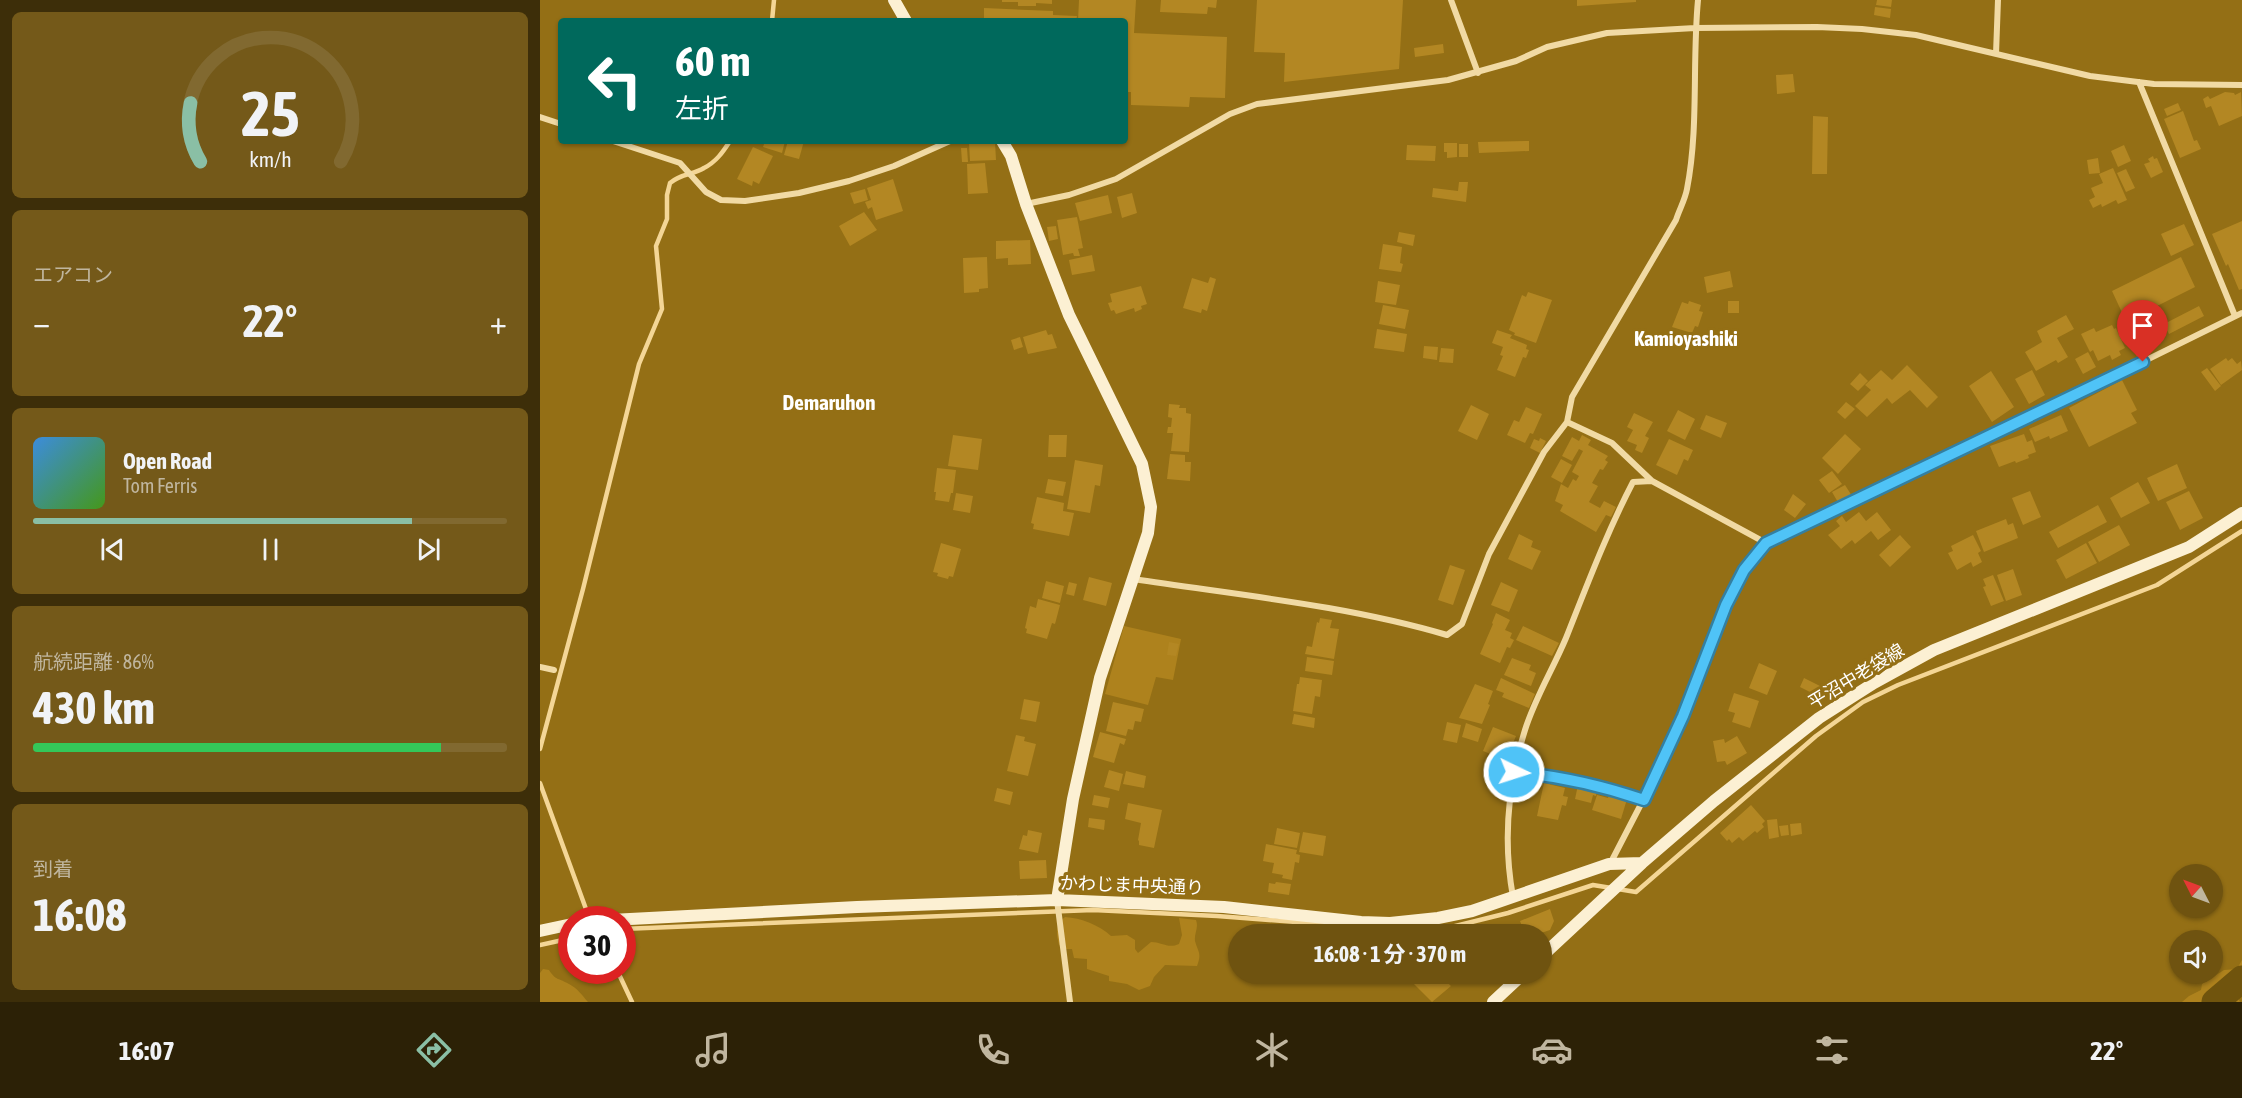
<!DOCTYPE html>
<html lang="ja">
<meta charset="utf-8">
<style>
:root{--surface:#6f5310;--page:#745919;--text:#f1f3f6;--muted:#c0b69f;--line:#816930;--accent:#8abfa5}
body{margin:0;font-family:"Asap Condensed","Noto Sans JP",sans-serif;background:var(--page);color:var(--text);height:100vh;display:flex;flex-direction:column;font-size:22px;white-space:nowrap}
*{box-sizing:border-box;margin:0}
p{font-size:20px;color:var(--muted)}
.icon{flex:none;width:33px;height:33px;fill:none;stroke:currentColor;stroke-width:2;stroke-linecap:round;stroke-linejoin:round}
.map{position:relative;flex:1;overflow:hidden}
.drawer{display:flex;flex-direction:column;gap:12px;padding:12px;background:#3d2e09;width:540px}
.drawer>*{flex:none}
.hud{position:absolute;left:18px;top:18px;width:570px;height:126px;border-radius:6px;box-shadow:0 2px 4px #0004;background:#00695c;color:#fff;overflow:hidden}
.needle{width:39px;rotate:312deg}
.tools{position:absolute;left:1629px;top:864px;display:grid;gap:12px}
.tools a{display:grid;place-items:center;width:54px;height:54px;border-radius:50%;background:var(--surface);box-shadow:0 2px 4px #0004;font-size:30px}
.speed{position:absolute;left:18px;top:906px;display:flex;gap:12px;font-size:30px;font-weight:700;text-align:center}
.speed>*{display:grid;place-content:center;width:78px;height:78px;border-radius:50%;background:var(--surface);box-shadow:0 2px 4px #0004;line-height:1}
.speed .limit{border:9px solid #d22;background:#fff;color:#111}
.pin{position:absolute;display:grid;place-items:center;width:51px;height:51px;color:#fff;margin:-62px -26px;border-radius:50% 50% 50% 0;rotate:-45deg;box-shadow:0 0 6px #0007}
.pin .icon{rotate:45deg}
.me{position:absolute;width:66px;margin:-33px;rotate:94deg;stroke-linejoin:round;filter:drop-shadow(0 0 4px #0008)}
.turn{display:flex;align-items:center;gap:21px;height:126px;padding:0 18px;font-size:27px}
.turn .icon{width:78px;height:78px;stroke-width:2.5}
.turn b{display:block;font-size:42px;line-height:51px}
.big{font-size:45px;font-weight:700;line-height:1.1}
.drawer .widget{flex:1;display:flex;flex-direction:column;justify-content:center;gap:9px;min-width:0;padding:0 21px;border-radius:9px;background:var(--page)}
.drawer .dial{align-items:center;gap:0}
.dial svg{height:156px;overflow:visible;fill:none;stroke:var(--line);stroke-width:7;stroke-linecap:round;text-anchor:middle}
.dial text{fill:var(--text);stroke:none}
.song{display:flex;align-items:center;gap:18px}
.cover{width:72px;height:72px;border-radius:9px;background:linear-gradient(135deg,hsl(210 70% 55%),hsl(100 70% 35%))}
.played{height:6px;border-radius:3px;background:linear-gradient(90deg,var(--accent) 80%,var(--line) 80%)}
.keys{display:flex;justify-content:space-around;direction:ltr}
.heat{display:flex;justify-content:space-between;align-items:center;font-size:33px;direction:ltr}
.charge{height:9px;border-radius:4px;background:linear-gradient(90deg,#34c759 86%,var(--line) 0)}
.trip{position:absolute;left:688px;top:924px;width:324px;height:60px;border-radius:30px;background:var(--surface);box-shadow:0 2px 4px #0004;font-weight:700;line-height:60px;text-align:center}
.tab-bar{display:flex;height:96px;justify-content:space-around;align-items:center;background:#2c2106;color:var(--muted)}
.tab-bar .icon{width:42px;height:42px}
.tab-bar .on{color:var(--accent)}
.tab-bar b{font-size:27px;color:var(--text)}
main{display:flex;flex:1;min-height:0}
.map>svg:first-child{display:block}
.green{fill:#ae821d}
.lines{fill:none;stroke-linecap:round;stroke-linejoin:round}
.stream{stroke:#f4d696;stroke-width:4.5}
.river{stroke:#70540d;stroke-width:27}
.building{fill:#b38723}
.street{stroke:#f1daa4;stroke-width:6}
.secondary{stroke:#fcf0d3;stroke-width:12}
.route-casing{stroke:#337fa1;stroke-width:15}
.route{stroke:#4fc3f7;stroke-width:10}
.labels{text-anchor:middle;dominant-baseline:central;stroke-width:6;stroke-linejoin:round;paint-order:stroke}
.street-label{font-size:18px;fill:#fff;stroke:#946f15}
.quarter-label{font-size:21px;font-weight:bold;fill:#fff;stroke:#946f15}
</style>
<main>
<section class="drawer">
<div class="widget dial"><svg viewBox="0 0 100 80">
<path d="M14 69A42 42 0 1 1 86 69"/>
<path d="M14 69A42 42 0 0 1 9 39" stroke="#8abfa5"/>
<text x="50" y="56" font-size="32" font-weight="700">25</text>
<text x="50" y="72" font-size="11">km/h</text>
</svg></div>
<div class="widget"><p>エアコン</p>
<div class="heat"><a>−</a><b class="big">22°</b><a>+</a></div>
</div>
<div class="widget">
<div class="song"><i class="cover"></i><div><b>Open Road</b><p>Tom Ferris</p></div></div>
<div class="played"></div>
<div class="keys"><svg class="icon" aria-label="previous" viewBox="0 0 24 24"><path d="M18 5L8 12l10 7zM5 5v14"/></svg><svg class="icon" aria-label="pause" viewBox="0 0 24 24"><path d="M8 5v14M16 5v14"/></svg><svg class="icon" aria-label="next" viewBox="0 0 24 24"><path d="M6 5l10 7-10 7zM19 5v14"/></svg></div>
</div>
<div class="widget"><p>航続距離 · 86%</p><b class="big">430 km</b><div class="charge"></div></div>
<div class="widget"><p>到着</p><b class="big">16:08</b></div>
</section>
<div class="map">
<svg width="1702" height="1002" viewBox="0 0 1702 1002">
<rect width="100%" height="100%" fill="#946f15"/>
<!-- green -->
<path class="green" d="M584,626L641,639L633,680L616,677L608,705L565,694Z
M525,917C541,918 559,925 571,936L587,935L595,940V949L598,953L611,942C622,942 628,949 639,944L642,935L639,918L656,920C659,928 654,933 655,941C658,952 662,953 657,966L625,965L614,977L610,986L599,990L587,984L569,981V976L547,969V959L534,958L532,949H526L519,945C516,932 515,925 525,917Z
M1702,960V995L1698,998L1700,1002H1642L1649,996L1661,990L1662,984L1684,970L1697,969Z
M3,969L9,970C16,981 19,978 29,984C37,988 42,995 48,1002H0V973Z"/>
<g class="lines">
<!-- stream -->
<path class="stream" d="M232,21L234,0
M0,749L43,589L99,364L122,309L116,246L127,219V195L130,183C142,173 153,175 164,168C176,162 183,152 190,141
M0,783L50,920
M825,928L887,933L968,913L1053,885L1096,892L1276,736L1323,702L1358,685L1617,585L1702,531
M82,929L553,910L677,916L808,926
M0,945L32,938
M77,970L92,1002"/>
<!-- river -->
<path class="river" d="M1675,1002L1702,979"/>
</g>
<!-- building -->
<path class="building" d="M462,0H512V4L496,3V6H478V2H462Z
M539,0H596L594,33L687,37L685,98L650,97L649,107L591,105V92H585V21H538Z
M621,0H677L676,8L668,7L667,14L620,12Z
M717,0H863L859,69L744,82L745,53L714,52Z
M1037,0H1096V2L1037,6Z
M1337,0H1352L1351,7L1336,5Z
M1335,7L1351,9L1350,18L1334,15Z
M444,8L513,11V15L537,16L536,21H444Z
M903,44L904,53L875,57L874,48Z
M1253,74L1255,92L1237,94L1236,75Z
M1685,92L1694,93L1695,95L1701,92L1702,116L1679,126L1671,106L1666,108L1663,99L1668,96L1670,99Z
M1638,103L1641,110L1627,116L1624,109Z
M1643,111L1654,141L1657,140L1661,149L1640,158L1624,119Z
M1273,116L1288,117L1287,174H1272Z
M225,141H245L242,153L223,147Z
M248,141H264L259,159L244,155Z
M989,141V151L939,153L938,142Z
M455,142L456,160L430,161L429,143Z
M904,143H917V157L907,158V152H904Z
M919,144H928V157H919Z
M867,145L896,146L895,161L866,160Z
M1584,145L1591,161L1578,167L1571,151Z
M213,147L233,156L219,184L213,181L212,186L197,179Z
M421,148H427L428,162H422Z
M1613,156L1614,159L1617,158L1623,172L1611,178L1604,164L1610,162L1608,159Z
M1558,158L1560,173L1549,174L1547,160Z
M445,163L448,193L428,194L427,164Z
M1573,168L1587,200L1578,204L1576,200L1562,207L1561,204L1553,208L1549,200L1555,197L1551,188L1563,183L1559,174Z
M1586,169L1595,188L1586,192L1577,173Z
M353,179L363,211L336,220L332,207L328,209L325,202L331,200L327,188Z
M919,182H928L926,202L892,197L893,188L918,191Z
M325,189L328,200L314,204L310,193Z
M592,193L597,213L582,218L577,197Z
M568,195L572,213L540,221L535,203Z
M324,212L337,230L310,246L299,226Z
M537,217L543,248L538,249L540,256H534L533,253L523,255L517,220Z
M1702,221V289L1699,290L1688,264L1686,266L1672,234Z
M1644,224L1654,245L1631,256L1621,234Z
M516,226L518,239L509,241L507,227Z
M859,232L875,235L873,246L857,242Z
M490,240L491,264L468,265V258L456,259V241Z
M843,244L862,247L860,263L863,264L861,272L839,269Z
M552,255L555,271L532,275L529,260Z
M447,257L448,288L439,289V292L424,293L423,258Z
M1641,257L1655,287L1595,317L1611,350L1597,357L1579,321L1585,319L1572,291Z
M1190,271L1193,287L1167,293L1164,277Z
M670,277L676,279L667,311L662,309L661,313L643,308L652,278L668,283Z
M838,281L860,285L856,305L835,302Z
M601,286L607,304L601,306L602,309L595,312L594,308L576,314L574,310L571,311L568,303L572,302L570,294Z
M988,292L1012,300L996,343L974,335L975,333L969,330L982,295L986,297Z
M1149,301L1161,305L1159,311L1163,312L1158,327L1155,326L1152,333L1132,327L1142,302L1148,304Z
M1188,301H1199V313H1188Z
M843,305L869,310L865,329L839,324Z
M1659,306L1664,316L1629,334L1624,324Z
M1526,315L1534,329L1517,338L1528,357L1518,363L1516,360L1496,371L1485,352L1502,342L1497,331Z
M1572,325L1574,329L1576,328L1585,348L1579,351L1581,355L1572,360L1570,355L1558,361L1553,350L1550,352L1541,334L1554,328L1556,332Z
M837,329L867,334L864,352L834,348Z
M506,330L508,335L512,334L517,348L488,354L483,337Z
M957,330L972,335L970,338L987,345L986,349L989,350L986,358L983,357L975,377L957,370L963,356L960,355L963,347L952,343Z
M480,337L483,347L474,350L471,340Z
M884,346L898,347L897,360L883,358Z
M901,348L914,349L913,363L899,362Z
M1548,352L1556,367L1543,374L1535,359Z
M1686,358L1688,361L1692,358L1697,364L1701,361L1702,370L1681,385L1670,369Z
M1367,365L1398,397L1387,408L1370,390L1352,404L1347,398L1327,417L1315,406L1331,390L1325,385L1341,370L1352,380Z
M1667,368L1681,386L1675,391L1661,372Z
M1492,370L1505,395L1489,404L1475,379Z
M1451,371L1474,407L1452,422L1429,386Z
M1320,373L1328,381L1318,391L1310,384Z
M1582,380L1597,410L1591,413L1597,423L1549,447L1529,408Z
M1306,402L1315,409L1305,419L1297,412Z
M629,404L640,405L639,408H646V413L651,414L649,452L631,451L633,433H627L628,427H631L632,418L628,417Z
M931,405L949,414L937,440L918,431Z
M986,407L1002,414L993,434L990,433L985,443L967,435L974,420L979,422Z
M1138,410L1155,419L1145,440L1127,431Z
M1094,413L1113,422L1105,436L1109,438L1102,453L1095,450L1097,445L1087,441L1093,430L1087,427Z
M1166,415L1187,423L1181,438L1160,429Z
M1521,415L1528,431L1510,439L1509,436L1495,442L1489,429Z
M1305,434L1321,449L1298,474L1282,458Z
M1484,434L1487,442L1492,440L1496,452L1488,455L1489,458L1476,463L1475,461L1459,467L1450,446Z
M413,435L442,439L438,470L408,466Z
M509,435H527L526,457H508Z
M1042,435L1051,440L1048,445L1068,456L1065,460L1068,462L1063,470L1060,469L1052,483L1058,486L1049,502L1060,508L1064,501L1076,507L1071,517L1066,515L1056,532L1020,511L1023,505L1015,501L1021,484L1028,488L1033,479L1036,481L1039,476L1032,472L1043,451L1039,449L1032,461L1022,456L1032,437L1039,441Z
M1000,438L1006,441L1000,453L990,448L994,439L999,441Z
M1129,439L1153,450L1148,461L1144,459L1137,475L1116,465Z
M630,454L645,455V462H651L650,481L627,479Z
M1021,459L1032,465L1022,483L1011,477Z
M535,460L563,465L560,486L555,485L550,513L527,509Z
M1637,464L1647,488L1618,501L1607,478Z
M397,468L416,470L413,493H411L409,502L395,500L396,492H394Z
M1292,471L1302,484L1289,493L1279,480Z
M508,479L526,482L523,496L505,493Z
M1598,482L1610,503L1581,518L1570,498Z
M1305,485L1312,496L1299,504L1292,492Z
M1490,491L1501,517L1483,525L1472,498Z
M1649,491L1663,518L1640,530L1626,502Z
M416,493L433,496L430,513L413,510Z
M1253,494L1266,504L1255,518L1244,510Z
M497,497L524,503L523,511L534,513L529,536L493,529L494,524L491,523Z
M1558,505L1567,522L1518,548L1509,532Z
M1319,512L1326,521L1337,512L1351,530L1338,540L1331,531L1315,544L1312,540L1301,549L1288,535L1300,526L1296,521L1302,516L1306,522Z
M1466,519L1468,525L1473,523L1478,538L1444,552L1436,531Z
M1579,525L1590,545L1559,562L1548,542Z
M979,534L993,541L991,547L1001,551L992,570L968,559Z
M1360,535L1371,547L1350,567L1339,555Z
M1433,535L1441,551L1438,553L1442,562L1433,567L1431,562L1417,570L1408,553L1413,551L1411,546Z
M401,543L421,549L413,577L409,576L408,579L397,576L398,573L393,572Z
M1546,543L1557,563L1526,579L1516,560Z
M910,565L925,570L913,605L898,600Z
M1473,569L1482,595L1466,601L1457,575Z
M1453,575L1464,601L1451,606L1443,587L1446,586L1443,579Z
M549,577L572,583L566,606L543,600Z
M506,581L524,586L520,603L502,598Z
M529,582L537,584L534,596L526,594Z
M961,582L978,590L969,612L951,605Z
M498,599L520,605L515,624L512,623L507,639L486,633L487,629L485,628L490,606L496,608Z
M956,613L970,620L965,630L972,633L970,638L974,640L970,648L967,647L960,663L940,654L953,624L952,623Z
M780,618L792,620L790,628L799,629L794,659L765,654L767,646L772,647L777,622L779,623Z
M983,626L1019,643L1012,656L976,640Z
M629,642L639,644L636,656L627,655Z
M767,657L794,661L792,675L765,671Z
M972,658L991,665L989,670L996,673L991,686L964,675Z
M1219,663L1237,671L1227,695L1209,688Z
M760,677L782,680L780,697L775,696L772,714L753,711L757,684H759Z
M961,678L995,694L989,708L962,697L964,693L956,690Z
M1264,678L1282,687L1278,696L1260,687Z
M935,684L953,691L948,704L950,705L942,724L919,718Z
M1194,693L1219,701L1210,728L1192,722L1195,713L1188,711Z
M484,699L500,702L496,722L480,719Z
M573,702L604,709L601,722L595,721L593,730L588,729L586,736L566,731Z
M754,714L775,718L774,728L752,724Z
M907,722L921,725L917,743L903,740Z
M926,723L942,729L938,742L922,737Z
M953,727L976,736L966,760L943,751Z
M560,732L586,739L584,745L580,743L574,763L553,757Z
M476,735L485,737L484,741L496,744L488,776L467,771Z
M1197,736L1207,753L1187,765L1185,761L1177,762L1173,741L1184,739L1185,743Z
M569,770L583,774L579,791L564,787Z
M586,771L606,776L604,788L583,784Z
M1004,783L1025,788L1023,796L1028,797L1026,806L1022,805L1018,820L997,816Z
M1038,785L1057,789L1056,796L1053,795L1051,803L1035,799Z
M457,788L473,792L470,805L454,801Z
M1069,794L1087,799L1081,819L1052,810L1057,795L1068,798Z
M554,795L570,798L568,808L552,805Z
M588,803L622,810L614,848L599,845V841L598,840L601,823L585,819Z
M1211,805L1225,821L1222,824L1224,827L1217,833L1215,831L1203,841L1199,837L1192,843L1189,839L1187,841L1180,833Z
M549,818L565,820L564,830L548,827Z
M1237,819L1239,837L1229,839L1227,820Z
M1261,823L1262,834L1251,836L1250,824Z
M1248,825L1249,835L1241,836L1239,826Z
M737,828L760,833L757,848L734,844Z
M488,830L502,833L498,853L479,849L483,835L487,836Z
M763,832L786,836L783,856L759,852Z
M726,844L757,850L756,854L760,855L759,863L755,862L752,880L742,878L743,875L732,873L734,863L723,861Z
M506,860L507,878L480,879L479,861Z
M736,882L751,884L749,895L728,892L729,883L735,884Z
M1010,909L1014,921L1010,930L998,934H985L980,921Z
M864,974H899L911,986L892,1002Z"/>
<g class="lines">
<!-- street -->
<path class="street" d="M911,0L938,73
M1456,54L1458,0
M1599,82L1695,316
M0,117L21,124
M73,141L140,163L166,192L181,200L205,201L259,193L309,181L354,166L410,141
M486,204L529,195L576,179L690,114L717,104L908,80L976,61L1007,47L1067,33L1155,28L1277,27L1322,29L1376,35L1550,76L1614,84L1702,85
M1027,422L1072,443L1112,481L1226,543
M593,579C697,595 805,605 907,635L922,624L949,554L1004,452L1027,422L1032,397L1136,220C1139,210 1145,200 1147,189C1159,127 1152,63 1158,0
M0,667L14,670
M974,772C1021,776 1060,785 1104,799
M1070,864L1114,779L1143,715L1187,605L1204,570L1226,543L1430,447L1702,313
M973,897C963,842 968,784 985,730C995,698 1013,669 1026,638C1047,585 1067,532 1093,482L1112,481
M517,900L530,1002"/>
<!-- secondary -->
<path class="secondary" d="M354,0L366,21
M462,141L471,156L486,204L529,315L602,464L611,507L608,533L560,678L533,799L517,900
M71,920L317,907L517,900L684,907L821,922L850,923L898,918L932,911L1069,864L1102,863
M0,931L32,924
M1002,956L1102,863L1174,801L1279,718L1334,683L1394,650L1649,547L1702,513
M953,1002L983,974"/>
</g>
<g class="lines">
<!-- route casing -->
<g class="route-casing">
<path id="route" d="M974,772C1021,776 1060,785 1104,800L1143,716L1186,605L1204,570L1226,543L1603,362"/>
</g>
<!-- route -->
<use href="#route" class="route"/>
</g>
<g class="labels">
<!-- street labels -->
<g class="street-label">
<text transform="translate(1316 676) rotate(-31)">平沼中老袋線</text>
<text transform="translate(592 885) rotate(2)">かわじま中央通り</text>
</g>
<!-- quarter labels -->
<g class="quarter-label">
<text x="1146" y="338">Kamioyashiki</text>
<text x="289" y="402">Demaruhon</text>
</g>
</g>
</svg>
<div class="tools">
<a><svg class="needle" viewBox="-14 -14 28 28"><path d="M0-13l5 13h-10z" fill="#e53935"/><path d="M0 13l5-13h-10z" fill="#c0b69f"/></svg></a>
<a><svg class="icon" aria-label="sound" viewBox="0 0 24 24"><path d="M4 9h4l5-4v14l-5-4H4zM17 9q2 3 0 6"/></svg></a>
</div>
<div class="speed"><div class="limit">30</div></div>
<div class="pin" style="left:1603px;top:362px;background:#d93025"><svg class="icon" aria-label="arrive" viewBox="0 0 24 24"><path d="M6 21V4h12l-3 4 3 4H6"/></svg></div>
<svg class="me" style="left:974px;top:772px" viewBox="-20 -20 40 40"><circle r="17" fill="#4fc3f7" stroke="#fff" stroke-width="3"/><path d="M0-11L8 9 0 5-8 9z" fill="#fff"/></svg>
<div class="trip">16:08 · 1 分 · 370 m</div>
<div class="hud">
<div class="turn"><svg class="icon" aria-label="left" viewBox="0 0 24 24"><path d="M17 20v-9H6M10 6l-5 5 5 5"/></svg><div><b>60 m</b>左折</div></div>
</div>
</div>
</main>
<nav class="tab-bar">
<b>16:07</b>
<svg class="icon on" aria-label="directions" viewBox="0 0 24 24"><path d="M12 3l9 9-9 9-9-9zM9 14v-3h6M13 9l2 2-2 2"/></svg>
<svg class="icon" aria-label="music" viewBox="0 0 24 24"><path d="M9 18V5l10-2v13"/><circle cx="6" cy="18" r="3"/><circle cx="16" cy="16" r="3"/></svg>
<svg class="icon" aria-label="phone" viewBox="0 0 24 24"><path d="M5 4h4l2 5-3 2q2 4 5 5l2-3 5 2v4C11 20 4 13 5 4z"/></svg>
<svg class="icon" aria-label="climate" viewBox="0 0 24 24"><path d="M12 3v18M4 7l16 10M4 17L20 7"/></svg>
<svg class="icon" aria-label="car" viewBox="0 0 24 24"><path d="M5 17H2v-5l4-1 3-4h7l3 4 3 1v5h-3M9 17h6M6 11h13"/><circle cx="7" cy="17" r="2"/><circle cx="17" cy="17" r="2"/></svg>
<svg class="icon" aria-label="filters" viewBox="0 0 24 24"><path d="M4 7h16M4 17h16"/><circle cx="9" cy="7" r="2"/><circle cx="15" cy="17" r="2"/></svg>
<b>22°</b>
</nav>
